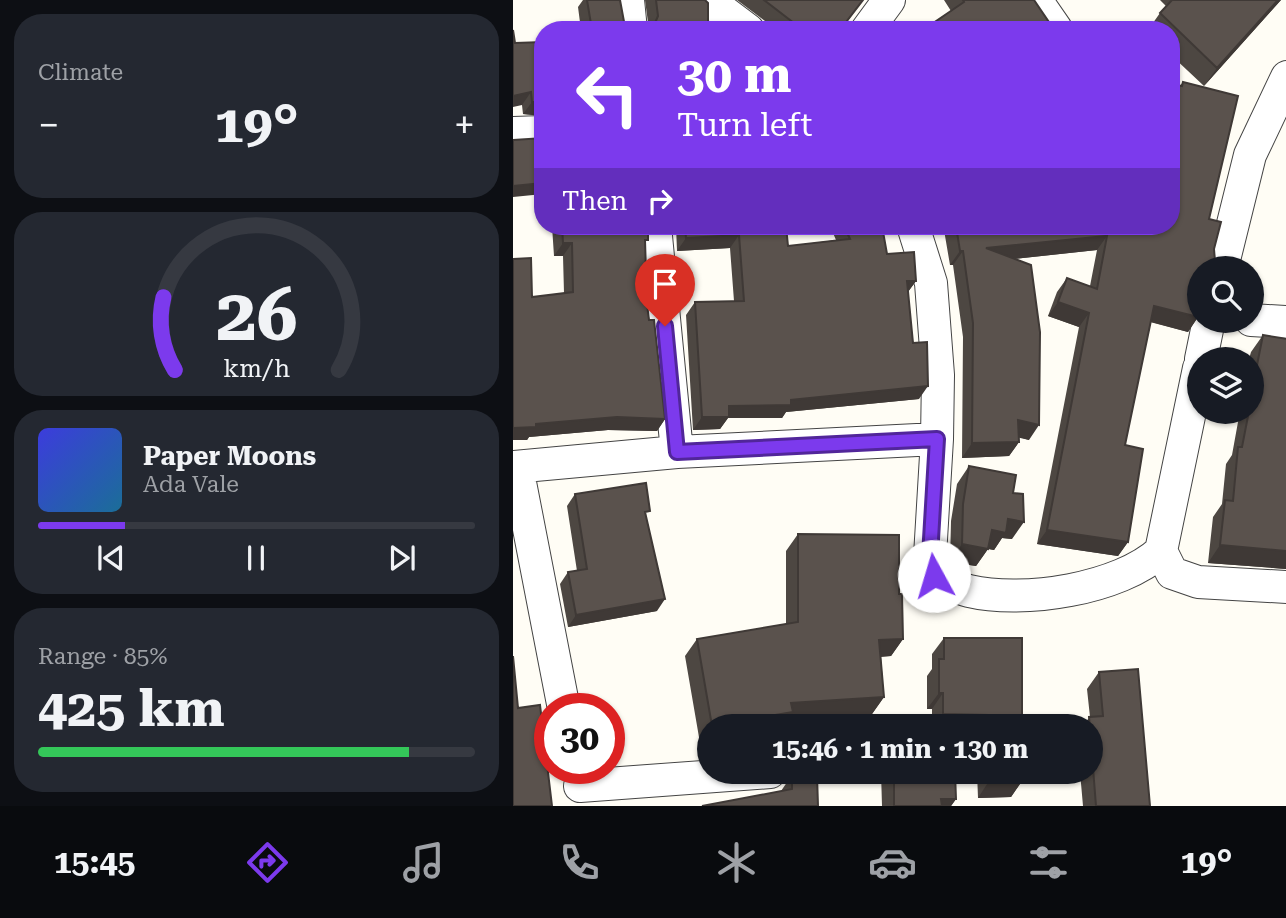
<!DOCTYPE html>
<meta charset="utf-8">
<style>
:root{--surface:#171b24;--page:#242831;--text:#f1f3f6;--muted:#9ea1a6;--line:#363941;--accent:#7c3aed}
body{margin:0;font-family:"Roboto Serif",serif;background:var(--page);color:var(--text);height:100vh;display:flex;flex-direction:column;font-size:26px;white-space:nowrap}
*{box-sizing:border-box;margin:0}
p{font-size:23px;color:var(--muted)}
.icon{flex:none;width:38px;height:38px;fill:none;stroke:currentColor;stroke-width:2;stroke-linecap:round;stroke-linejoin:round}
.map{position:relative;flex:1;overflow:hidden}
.sheet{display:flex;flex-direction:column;gap:14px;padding:14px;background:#0d0f14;width:513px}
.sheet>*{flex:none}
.hud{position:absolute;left:21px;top:21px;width:646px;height:214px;border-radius:28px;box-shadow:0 2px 5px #0004;background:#7c3aed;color:#fff;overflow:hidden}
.controls{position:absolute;left:674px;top:256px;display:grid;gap:14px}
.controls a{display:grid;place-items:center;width:77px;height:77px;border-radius:50%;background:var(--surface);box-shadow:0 2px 5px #0004;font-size:35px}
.speed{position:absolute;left:21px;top:693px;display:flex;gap:14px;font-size:35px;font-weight:700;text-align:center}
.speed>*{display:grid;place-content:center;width:91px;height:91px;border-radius:50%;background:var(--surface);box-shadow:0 2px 5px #0004;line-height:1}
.speed .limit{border:10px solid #d22;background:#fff;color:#111}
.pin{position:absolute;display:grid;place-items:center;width:60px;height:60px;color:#fff;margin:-72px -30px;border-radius:50% 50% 50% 0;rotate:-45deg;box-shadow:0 0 7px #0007}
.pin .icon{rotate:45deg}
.me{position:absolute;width:77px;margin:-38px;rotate:354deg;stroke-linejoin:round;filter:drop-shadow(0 0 5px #0008)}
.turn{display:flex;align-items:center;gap:24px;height:147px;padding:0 28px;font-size:32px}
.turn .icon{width:91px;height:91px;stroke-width:2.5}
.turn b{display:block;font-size:49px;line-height:60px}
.then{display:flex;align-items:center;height:66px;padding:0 28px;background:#0003;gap:14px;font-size:26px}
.big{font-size:52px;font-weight:700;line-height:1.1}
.sheet .card{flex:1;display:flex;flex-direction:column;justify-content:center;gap:10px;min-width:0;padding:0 24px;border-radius:28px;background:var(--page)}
.sheet .dial{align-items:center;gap:0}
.dial svg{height:182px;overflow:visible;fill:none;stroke:var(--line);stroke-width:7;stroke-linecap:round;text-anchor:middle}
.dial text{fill:var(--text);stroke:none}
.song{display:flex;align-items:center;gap:21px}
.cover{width:84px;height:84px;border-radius:10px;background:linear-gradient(135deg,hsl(240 70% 55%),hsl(200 70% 35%))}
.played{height:7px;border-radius:4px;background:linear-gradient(90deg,var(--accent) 20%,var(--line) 20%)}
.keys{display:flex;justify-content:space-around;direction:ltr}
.heat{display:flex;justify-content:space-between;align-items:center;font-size:38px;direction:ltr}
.charge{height:10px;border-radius:5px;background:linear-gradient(90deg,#34c759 85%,var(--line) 0)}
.trip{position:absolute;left:184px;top:714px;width:406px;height:70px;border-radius:35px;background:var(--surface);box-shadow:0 2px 5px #0004;font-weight:700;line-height:70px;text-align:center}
.tabs{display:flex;height:112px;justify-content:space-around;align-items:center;background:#090b0e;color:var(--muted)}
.tabs .icon{width:49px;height:49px}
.tabs .active{color:var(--accent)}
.tabs b{font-size:32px;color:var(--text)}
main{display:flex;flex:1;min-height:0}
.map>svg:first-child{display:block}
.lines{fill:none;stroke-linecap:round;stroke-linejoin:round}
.minor-casing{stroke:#444;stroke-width:34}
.minor{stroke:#fff;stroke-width:32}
.wall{fill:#4d4742}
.shaded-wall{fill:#3f3936}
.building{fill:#5a524d;stroke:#3f3936;stroke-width:2}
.route-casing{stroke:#51269a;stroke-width:18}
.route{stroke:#7c3aed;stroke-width:12}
</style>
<main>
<section class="sheet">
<div class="card"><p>Climate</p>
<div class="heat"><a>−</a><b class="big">19°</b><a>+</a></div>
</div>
<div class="card dial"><svg viewBox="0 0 100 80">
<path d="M14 69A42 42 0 1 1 86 69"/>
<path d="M14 69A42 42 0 0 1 9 37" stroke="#7c3aed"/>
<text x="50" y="56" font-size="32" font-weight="700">26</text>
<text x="50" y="72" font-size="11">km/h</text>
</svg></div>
<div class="card">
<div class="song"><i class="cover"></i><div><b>Paper Moons</b><p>Ada Vale</p></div></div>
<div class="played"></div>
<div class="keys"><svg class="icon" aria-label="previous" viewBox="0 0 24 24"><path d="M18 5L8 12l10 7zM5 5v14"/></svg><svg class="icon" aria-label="pause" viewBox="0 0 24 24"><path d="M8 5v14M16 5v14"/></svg><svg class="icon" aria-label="next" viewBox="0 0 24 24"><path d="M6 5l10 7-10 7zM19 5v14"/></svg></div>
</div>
<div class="card"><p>Range · 85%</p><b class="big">425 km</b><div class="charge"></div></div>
</section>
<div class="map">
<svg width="774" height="806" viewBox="0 0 774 806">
<rect width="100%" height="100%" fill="#fffdf5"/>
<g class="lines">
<!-- minor casing -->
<g class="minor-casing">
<path id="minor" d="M115,0L118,30
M195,0L235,30
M523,0L543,29
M354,30L376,0
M0,133L30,132
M142,226L164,452
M400,226L418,283L425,375L424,439L417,556L421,576C432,581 444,588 456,591C510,604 607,589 648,551
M709,268L737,155L774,77
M738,320L774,322
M688,359L696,320
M686,368L648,551L659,573L685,582L774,587
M0,467L164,452L424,439
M4,467L51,709
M67,786L257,772"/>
</g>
<!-- minor -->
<use href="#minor" class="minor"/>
</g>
<!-- wall -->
<path class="wall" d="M70,0H107L112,27L114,30H68L65,7Z
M132,0H192L195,30H136Z
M224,0H350L328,30H264Z
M431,0H521L538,25L438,11Z
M647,0H768L691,86L658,55V30H635L647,13L653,6Z
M2,43L30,116L10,114Z
M670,82L696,219L685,317L675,332L637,322L612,445L615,542L605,556L524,544L566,327L535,316L544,292L554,278L577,286L584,250L501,259L516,440L506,437V442L496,456L449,458L450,337L440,265H437L431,230L434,226H658L667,86Z
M39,226H135L132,245L134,304L152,419L144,431L95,430L16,437L14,440L19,297L51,293L50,256H41Z
M163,226H273L275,246L323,240L317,226H369L374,254L403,281L395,292L406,399L273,412L269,418H215L207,429L180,430L173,315L182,302L221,301L217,248L164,251Z
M750,335L774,569L695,563L700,517L709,504L713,464L719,455L727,411H738V359H736L738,352Z
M456,466L500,493L499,539L489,538L481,550L475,549L463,566L437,562L438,521L444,484Z
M62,494L133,517L144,611L55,627L47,584L55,572L64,571L54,506Z
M285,534L386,594L390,639L378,656L368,657L371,697L359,714L275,720L270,726H196V741L187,743L172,656L184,639L273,624V551Z
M431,638L509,726H419V709H414V676L419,669V654Z
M586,672L637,806H570L567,772H578V726H569L577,717L574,689Z
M368,772H442L443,799L438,806H369Z
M464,772H509V781L498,797L465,798Z
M279,775L305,806L268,791Z"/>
<!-- shaded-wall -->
<path class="shaded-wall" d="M765,0H768L691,86L704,68Z
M18,92L9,105L0,107V96Z
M19,102H30V116L10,114Z
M30,183V194L0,197V186Z
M226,235L217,248L164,251L173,238Z
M594,236L584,250L463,263L473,248Z
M50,243H59L50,256H41Z
M447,251H450L440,265H437Z
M394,281H403L394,293Z
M545,302L576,313L566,327L535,316Z
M641,306L685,317L675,332L631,320Z
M415,386L406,399L273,412L269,418H215L207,429L180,430L189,417L216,406Z
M104,417L152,419L144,431L95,430L16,437L14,440H0V428L23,424Z
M505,420L526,425L516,440L495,435Z
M506,442L496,456L449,458L459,443Z
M495,519L511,522L499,539L489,538L481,550L466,547L479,530Z
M534,530L615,542L605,556L524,544Z
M449,544L475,549L463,566L437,562Z
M707,545L774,551V569L695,563Z
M152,599L144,611L55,627L63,615Z
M390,639L378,656L355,657L366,640Z
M426,693H430L419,709H414Z
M371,697L359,714L275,720L270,726H199L278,703Z
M430,714L475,715L467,726H422Z
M196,730V741L187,743Z
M476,781H509L498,797L465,798Z
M428,799H443L438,806H424Z"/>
<!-- building -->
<path class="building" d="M74,0H107L112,27L114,30H79Z
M143,0H192L195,3V30H139L145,16Z
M251,0H350L327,30H290Z
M450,0H521L538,25L544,30H410L451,2Z
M659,0H765L704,68L647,13Z
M0,30L2,43L30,42V102H19L18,92L0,96Z
M670,82L725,96L696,219L708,222L701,249L702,261L700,268H686V314L685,317L641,306L612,445L630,449L615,542L534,530L576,313L545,302L554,278L584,289L594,236L473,248L518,265L527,332L526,425L505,420L506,442L459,443L460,323L450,251H447L443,226H658V84L669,86Z
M30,138V183L0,186V140Z
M49,226H135V240H132L134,304L136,320H141L152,419L104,417L23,424V427L0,428V259L18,258L19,297L60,292L59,243H50Z
M172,226H273L275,246L337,239L331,226H369L374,254L401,252L403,281H394L400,343L414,342L415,386L278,400V405L216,406V417H189L182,302L231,301L226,235L173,238Z
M750,335L774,339V551L707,545L712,500L720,501L725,447H729L736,411H738V395Z
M456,466L503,475L500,493L510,494L511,522L495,519L493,533L479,530L475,549L449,544L450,504Z
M133,483L137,511L132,512L152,599L63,615L55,572L74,569L62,494Z
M285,534L386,535V594H389L390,639L366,640L371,697L278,703L280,712L199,726L184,639L285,622Z
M431,638H509V726H475V715L430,714V693H426V659H431Z
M0,656L5,708L27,705L39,806H0Z
M625,669L637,806H583L576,717L590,716L586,672Z
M381,772H442L443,799H428L429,806H381Z
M476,772H509V781H476Z
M279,775H304L305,806H189L279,789Z"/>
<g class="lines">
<!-- route casing -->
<g class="route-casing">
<path id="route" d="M152,326L164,452L424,439L417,556L421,576"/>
</g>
<!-- route -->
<use href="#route" class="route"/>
</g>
</svg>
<div class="controls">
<a><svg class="icon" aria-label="search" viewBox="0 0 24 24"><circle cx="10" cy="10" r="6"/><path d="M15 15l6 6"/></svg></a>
<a><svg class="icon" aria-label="layers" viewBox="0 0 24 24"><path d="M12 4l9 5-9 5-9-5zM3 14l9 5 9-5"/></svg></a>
</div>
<div class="speed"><div class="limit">30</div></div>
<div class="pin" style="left:152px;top:326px;background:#d93025"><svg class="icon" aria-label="arrive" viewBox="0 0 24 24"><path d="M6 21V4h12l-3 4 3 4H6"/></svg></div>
<svg class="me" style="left:421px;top:576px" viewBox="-20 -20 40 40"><circle r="19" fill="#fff"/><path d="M0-13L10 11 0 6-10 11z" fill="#7c3aed"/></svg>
<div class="trip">15:46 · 1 min · 130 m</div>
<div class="hud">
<div class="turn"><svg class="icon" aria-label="left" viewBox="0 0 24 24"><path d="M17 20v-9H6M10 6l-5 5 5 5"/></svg><div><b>30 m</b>Turn left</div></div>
<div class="then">Then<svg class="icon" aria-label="right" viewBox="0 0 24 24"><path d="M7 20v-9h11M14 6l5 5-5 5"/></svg></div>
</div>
</div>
</main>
<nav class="tabs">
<b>15:45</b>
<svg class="icon active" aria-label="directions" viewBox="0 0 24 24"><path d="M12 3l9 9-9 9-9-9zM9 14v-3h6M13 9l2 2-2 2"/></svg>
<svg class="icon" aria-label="music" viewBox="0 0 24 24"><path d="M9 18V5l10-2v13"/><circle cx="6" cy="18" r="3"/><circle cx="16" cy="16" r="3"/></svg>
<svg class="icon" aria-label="phone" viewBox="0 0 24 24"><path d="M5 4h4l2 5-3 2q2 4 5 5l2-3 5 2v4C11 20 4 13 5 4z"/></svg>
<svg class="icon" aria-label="climate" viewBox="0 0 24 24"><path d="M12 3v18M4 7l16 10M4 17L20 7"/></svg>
<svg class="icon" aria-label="car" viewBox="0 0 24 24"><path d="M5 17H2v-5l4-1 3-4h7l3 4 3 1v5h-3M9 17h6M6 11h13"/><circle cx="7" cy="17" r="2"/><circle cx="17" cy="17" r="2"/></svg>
<svg class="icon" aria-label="filters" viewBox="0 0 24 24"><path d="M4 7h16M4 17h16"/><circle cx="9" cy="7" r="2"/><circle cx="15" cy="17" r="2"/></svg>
<b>19°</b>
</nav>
